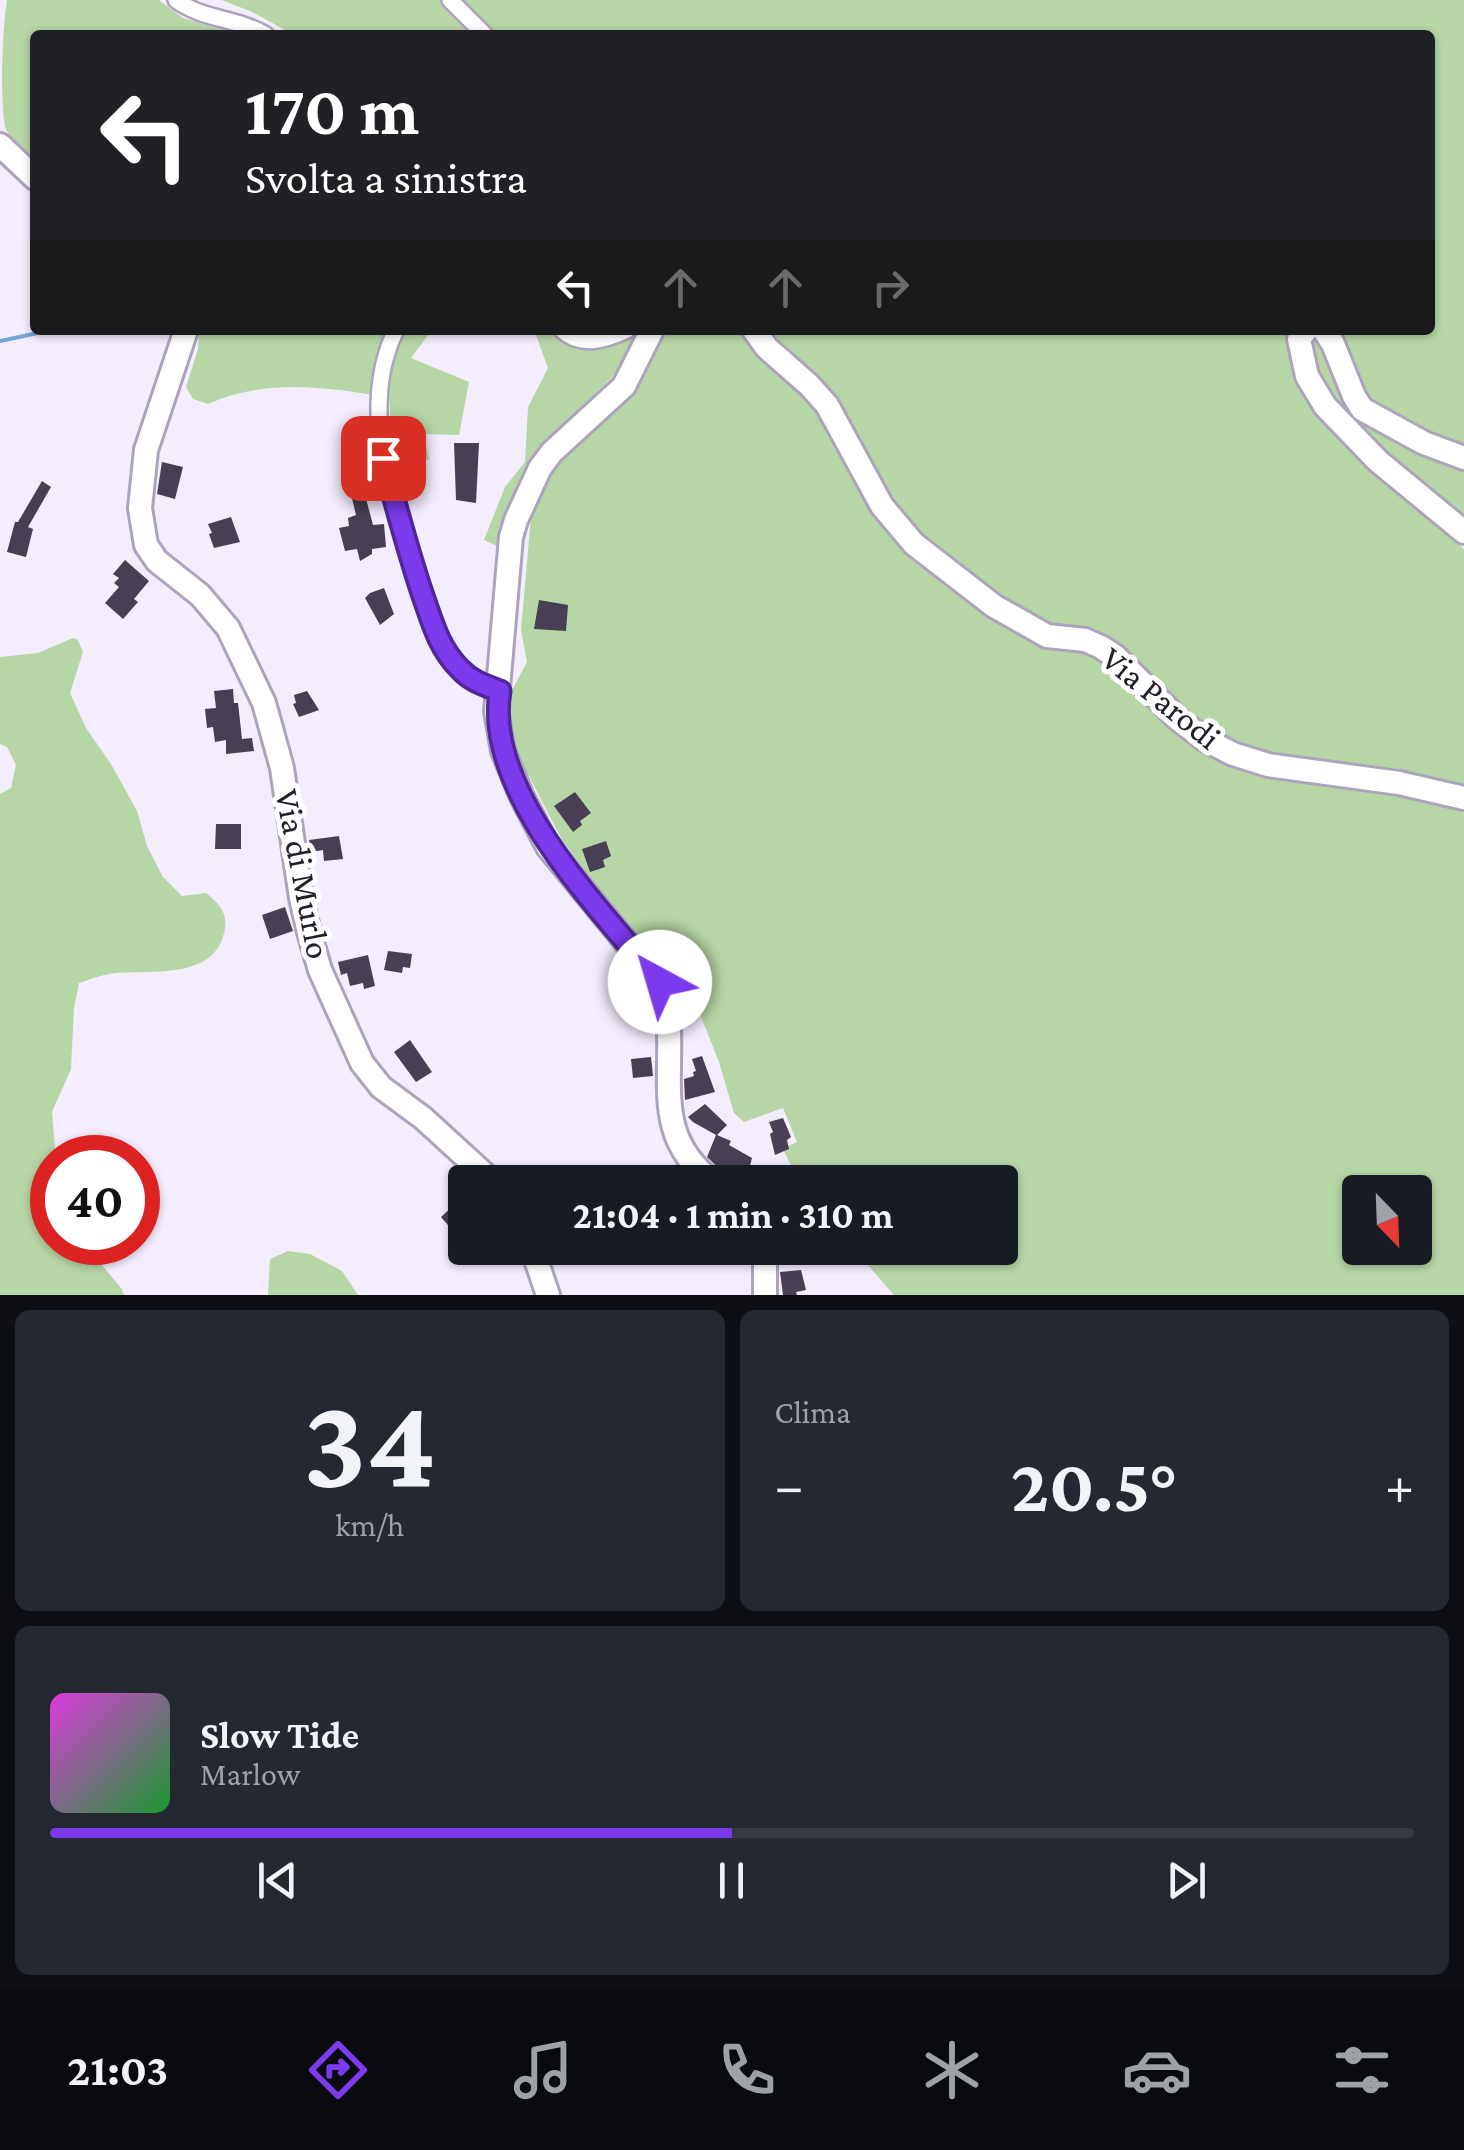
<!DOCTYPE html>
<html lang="it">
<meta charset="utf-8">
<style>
:root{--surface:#171b24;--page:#242831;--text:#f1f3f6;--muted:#9ea1a6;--line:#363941;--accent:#7c3aed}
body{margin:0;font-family:"Crimson Pro",serif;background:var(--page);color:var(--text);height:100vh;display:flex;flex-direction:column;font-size:38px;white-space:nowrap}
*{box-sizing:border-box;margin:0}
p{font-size:32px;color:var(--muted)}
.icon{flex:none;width:55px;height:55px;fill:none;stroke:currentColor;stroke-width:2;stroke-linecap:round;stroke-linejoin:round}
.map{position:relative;height:1295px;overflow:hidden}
.details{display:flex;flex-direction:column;gap:15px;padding:15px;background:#0d0f14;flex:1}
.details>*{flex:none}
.banner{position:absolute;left:30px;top:30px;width:1405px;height:305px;border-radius:10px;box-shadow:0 2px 8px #0004;background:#202124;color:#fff;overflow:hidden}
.needle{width:65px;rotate:157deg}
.fabs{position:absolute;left:1342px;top:1175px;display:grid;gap:20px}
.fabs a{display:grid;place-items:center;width:90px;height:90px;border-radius:10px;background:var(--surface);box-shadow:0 2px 8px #0004;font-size:50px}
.speed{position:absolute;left:30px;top:1135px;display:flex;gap:20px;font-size:50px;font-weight:700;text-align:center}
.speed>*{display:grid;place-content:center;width:130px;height:130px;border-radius:50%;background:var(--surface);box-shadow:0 2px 8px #0004;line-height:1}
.speed .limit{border:15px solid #d22;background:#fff;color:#111}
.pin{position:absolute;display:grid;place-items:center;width:85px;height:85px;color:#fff;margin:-42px;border-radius:20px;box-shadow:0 5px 15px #0006}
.me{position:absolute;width:110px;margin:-55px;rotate:321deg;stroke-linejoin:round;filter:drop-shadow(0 0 8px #0008)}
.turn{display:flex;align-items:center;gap:35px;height:210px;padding:0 50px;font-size:45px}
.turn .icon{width:130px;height:130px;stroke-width:2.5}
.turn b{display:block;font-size:70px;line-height:85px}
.lanes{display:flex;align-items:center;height:95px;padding:0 50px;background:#0003;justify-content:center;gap:50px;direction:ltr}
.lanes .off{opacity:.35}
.big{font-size:75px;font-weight:700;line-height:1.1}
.details .card{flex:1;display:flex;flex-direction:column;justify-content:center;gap:15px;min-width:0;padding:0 35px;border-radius:15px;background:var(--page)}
.details .dial{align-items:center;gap:0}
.dial b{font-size:130px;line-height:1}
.song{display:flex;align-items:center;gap:30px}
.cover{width:120px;height:120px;border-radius:15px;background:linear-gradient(135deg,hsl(300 70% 55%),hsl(130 70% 35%))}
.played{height:10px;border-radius:5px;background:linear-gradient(90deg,var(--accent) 50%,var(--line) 50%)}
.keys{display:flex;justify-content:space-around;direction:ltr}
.heat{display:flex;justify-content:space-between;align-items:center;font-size:55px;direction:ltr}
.details .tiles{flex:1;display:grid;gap:15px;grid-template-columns:1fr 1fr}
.card:last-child{grid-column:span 2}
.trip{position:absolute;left:448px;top:1165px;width:570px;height:100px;border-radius:10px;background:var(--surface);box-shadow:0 2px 8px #0004;font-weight:700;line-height:100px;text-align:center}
.dock{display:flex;height:160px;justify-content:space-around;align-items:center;background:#090b0e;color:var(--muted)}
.dock .icon{width:70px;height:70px}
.dock .on{color:var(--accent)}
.dock b{font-size:45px;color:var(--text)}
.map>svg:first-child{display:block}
.green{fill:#b7d6a5;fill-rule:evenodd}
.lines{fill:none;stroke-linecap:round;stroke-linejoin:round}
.stream{stroke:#76a3d5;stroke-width:4}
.building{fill:#493f55}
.street-casing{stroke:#aea3bd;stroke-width:20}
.secondary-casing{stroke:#aea3bd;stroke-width:28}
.street{stroke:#fff;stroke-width:15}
.secondary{stroke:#fff;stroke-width:22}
.route-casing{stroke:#51269a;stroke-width:25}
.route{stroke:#7c3aed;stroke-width:18}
.labels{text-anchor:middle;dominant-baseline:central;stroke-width:10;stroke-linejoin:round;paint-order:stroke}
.street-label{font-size:35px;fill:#231e28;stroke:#fff}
</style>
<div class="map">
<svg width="1464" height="1295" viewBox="0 0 1464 1295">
<rect width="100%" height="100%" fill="#f4edfd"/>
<!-- green -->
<path class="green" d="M7,0H159L183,18L240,35H35V164C23,153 11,142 5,127C0,97 2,32 7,0Z
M222,0H1464V448L1428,434L1363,397L1335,330H1430V35H294L252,12Z
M199,330H432L411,358L469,382L459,435L424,434L429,460H394L389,398C330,387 265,378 208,404L193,399L186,387L198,349Z
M534,330H639L620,369L563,426L534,469L501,548L484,540L505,487L525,462L528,407L548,368Z
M665,330H744L819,411L889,530L1079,650L1108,665L1189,740L1211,756L1234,766L1331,786L1406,796L1464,810V1295H894L853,1248H1000V1182H822L812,1166L794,1172L783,1149L797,1142L783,1108L744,1122L734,1113L719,1062L692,994L663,972L602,895L562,840L529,776L512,752L507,723L512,690L527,662L521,630L531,516L546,483L564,458L598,423L630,397ZM1360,1192H1415V1248H1360Z
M763,330H1294L1292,334L1375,470L1464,549V786L1404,773L1285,757L1234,743L1188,715L1116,643L1081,627L1046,625L1022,610L975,578L913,530Z
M1314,335L1320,337L1357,414L1464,468V521L1428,492L1347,417L1318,379L1308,339Z
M73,638L78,640L83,652L70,693L86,728L111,764L137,811L147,846L163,877L182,896L206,893C220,904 229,914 224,933C214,979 153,970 116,973C104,974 91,979 79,983L74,1008L71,1069L52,1112L55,1149L66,1157L52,1158V1242L101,1243L102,1265L121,1288L124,1295H0V794L11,788L16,765L7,747L0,744V657L38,653Z
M288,1251L310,1254L342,1271L358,1295H268L270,1259Z"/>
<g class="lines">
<!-- stream -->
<path class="stream" d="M0,341L52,330"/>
</g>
<!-- building -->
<path class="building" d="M454,443H479L476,503L456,500Z
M162,462L183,467L175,499L157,494Z
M42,481L51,487L28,527L33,529L26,557L7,552L15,522H18Z
M364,491L373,525L384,524L386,547L372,549V554L360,561L357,549L345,551L339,528L349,526L348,518L356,515L351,494Z
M231,517L240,542L214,548L209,534L212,533L208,524Z
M125,560L149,581L134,599L138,602L123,619L105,603L119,587L114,583L119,578L113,574Z
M384,588L394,614L380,625L365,598L370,593Z
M539,600L568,605L566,631L534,629Z
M233,689L234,703H238L242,739L252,738L254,751L226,754V740L215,742L213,727L207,728L205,709L216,708L214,691Z
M307,691L319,710L299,717L293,704L296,703L294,695Z
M575,792L591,813L580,821L582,825L573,832L554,806Z
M216,824H241V849H215Z
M339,836L343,859L324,861L323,850L311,852L309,840Z
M606,841L611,856L603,860L605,867L590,872L582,849Z
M285,907L293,931L270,939L262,915Z
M388,951L412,954L410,968L403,967L402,973L384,970Z
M368,955L375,986L364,989L363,983L350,986L347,973L341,975L338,962Z
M410,1040L432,1072L416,1082L394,1052Z
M702,1056L715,1092L685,1100L684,1079L694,1076L693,1072L696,1071L692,1059Z
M651,1057L653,1076L633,1078L631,1059Z
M705,1104L727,1125L717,1135L731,1141L729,1145L752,1158L746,1182H731L732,1178L727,1176L707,1157L716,1135L693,1122L688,1117Z
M783,1118L791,1137L787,1140L789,1149L775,1155L770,1134L773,1132L769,1122Z
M465,1205V1221L453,1231L441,1217L453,1206L457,1211Z
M801,1270L806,1290L796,1292L797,1295H783L780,1272Z"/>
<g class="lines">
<!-- street casing -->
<g class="street-casing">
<path id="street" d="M176,0C203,20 238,18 266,35
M450,0L485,35
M396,330C357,408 393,509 420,586C428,607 432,632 445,651C460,672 476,683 500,691
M562,330C581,348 606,340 627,330"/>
</g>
<!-- secondary casing -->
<g class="secondary-casing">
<path id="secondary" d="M0,145L35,178
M186,330L146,450L140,508L146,545L157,561L200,595L228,628L264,703L282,768L301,898L309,932L320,970L362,1063L381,1087L423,1118L493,1182
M652,330L624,386L552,452L540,468L516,520L511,537L496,711L503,751L522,797L548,847L666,991C670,1004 669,1018 669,1031C671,1090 657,1140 713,1182
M754,330L767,348L809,385L827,405L882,506L914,544L994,606L1047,636L1085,640L1101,647L1116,657L1178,719L1204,739L1233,754L1268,765L1399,783L1464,798
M1306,330L1299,339L1307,376L1325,406L1378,461L1464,532
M1324,330L1333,344L1354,396L1362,409L1424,443L1464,458
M532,1248L548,1295
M765,1295V1248"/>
</g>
<!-- street -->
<use href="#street" class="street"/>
<!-- secondary -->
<use href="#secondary" class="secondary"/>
</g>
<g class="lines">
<!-- route casing -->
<g class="route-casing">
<path id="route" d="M383,458C395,503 407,548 422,593C432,621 438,647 460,669C471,681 484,685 500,691C483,792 600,909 660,982"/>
</g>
<!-- route -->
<use href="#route" class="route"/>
</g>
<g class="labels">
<!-- street labels -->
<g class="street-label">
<text transform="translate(1161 698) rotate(39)">Via Parodi</text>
<text transform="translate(303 874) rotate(79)">Via di Murlo</text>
</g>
</g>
</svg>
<div class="fabs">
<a><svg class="needle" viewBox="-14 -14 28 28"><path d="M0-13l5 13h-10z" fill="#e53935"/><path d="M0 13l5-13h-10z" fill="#9ea1a6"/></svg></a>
</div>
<div class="speed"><div class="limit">40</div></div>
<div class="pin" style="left:383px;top:458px;background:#d93025"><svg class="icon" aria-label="arrive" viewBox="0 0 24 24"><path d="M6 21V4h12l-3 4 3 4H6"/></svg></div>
<svg class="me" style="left:660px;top:982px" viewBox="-20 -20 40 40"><circle r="19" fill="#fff"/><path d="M0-13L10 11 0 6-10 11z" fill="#7c3aed"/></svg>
<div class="trip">21:04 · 1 min · 310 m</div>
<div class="banner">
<div class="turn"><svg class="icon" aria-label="left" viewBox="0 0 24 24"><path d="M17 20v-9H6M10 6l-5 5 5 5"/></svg><div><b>170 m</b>Svolta a sinistra</div></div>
<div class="lanes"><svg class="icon" aria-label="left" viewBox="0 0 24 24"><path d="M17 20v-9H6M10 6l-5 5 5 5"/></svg><svg class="icon off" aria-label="ahead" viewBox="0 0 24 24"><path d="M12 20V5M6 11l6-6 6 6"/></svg><svg class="icon off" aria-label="ahead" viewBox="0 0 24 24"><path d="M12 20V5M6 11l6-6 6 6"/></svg><svg class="icon off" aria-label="right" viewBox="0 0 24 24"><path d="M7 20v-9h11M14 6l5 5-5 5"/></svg></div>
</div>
</div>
<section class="details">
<div class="tiles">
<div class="card dial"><b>34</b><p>km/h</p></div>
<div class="card"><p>Clima</p>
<div class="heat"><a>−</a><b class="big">20.5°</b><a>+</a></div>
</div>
<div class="card">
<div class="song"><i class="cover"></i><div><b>Slow Tide</b><p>Marlow</p></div></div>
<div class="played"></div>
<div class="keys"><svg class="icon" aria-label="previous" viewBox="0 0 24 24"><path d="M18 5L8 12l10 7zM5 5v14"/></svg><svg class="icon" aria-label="pause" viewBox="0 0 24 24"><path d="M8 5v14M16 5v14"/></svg><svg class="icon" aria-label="next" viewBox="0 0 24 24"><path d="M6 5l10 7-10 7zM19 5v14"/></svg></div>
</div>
</div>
</section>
<nav class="dock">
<b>21:03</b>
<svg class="icon on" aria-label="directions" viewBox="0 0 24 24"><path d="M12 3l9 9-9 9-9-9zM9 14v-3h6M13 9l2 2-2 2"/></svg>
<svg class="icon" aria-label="music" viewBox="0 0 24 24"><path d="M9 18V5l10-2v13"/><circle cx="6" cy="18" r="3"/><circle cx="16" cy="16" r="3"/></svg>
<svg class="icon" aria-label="phone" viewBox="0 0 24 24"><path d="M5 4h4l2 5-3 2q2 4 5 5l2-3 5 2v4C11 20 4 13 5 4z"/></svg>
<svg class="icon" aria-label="climate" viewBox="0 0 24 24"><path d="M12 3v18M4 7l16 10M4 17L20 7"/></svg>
<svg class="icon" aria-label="car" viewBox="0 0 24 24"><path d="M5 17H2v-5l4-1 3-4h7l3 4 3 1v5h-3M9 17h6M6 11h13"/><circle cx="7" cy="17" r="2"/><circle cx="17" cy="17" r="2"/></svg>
<svg class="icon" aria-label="filters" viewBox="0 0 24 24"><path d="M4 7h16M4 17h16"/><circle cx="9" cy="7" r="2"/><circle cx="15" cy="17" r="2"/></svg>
</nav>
